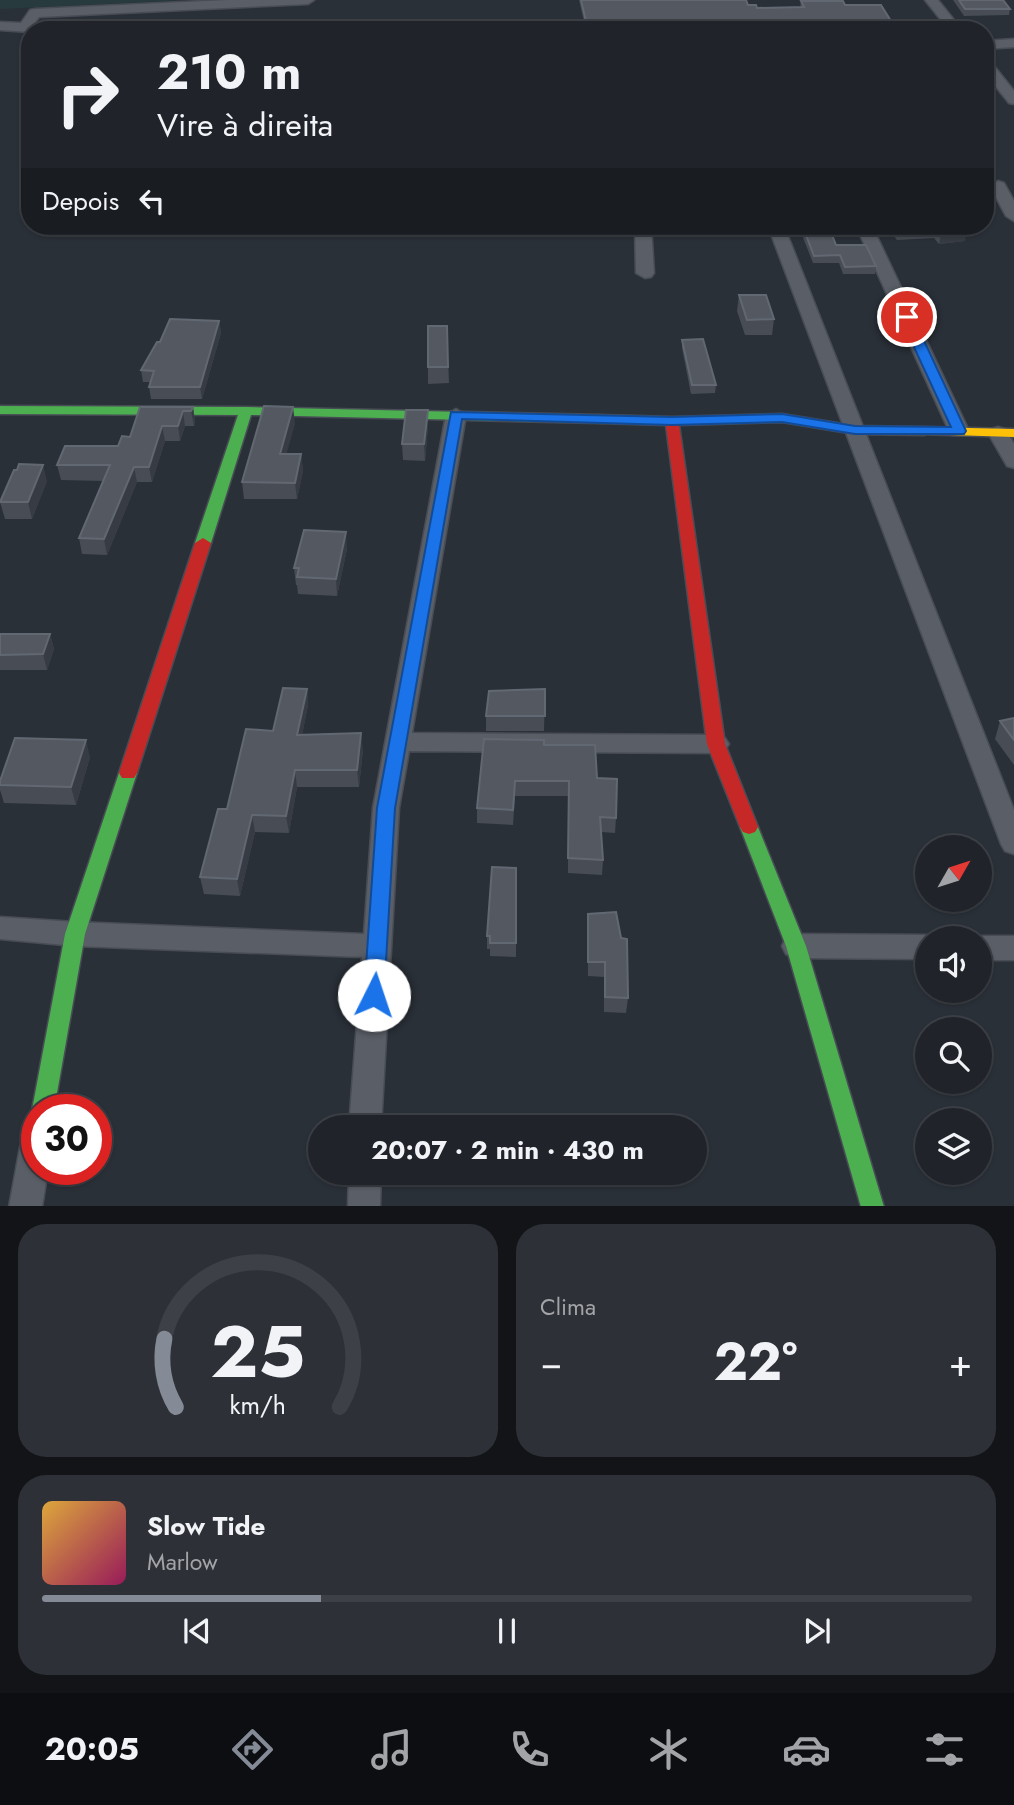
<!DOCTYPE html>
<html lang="pt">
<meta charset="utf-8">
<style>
:root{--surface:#20242a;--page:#2d3036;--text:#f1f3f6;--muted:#a2a4a8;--line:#3d4147;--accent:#848b96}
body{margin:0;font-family:Jost,sans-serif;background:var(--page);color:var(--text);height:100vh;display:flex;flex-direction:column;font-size:26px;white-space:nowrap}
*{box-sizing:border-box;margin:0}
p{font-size:23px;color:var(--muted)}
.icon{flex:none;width:38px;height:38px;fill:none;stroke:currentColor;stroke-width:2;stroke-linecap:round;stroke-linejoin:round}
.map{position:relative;height:1206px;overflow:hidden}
.panel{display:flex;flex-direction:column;gap:18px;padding:18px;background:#121417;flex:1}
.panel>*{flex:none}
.banner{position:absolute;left:21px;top:21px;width:973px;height:214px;border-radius:28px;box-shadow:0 2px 5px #0004,0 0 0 2px var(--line);background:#20242a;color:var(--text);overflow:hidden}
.needle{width:46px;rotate:51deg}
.tools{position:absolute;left:915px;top:835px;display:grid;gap:14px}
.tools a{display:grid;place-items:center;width:77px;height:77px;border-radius:50%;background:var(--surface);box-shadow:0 2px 5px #0004,0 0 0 2px var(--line);font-size:35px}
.speed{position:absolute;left:21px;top:1094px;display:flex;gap:14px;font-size:35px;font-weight:700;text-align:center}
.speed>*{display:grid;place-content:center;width:91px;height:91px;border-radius:50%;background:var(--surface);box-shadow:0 2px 5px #0004,0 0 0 2px var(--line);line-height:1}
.speed .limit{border:10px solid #d22;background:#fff;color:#111}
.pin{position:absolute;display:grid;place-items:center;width:60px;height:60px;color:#fff;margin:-30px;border:4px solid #fff;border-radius:50%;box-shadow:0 2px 7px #0007}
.me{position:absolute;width:77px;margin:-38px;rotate:4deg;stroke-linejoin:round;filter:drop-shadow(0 0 5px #0008)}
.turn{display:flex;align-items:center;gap:24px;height:147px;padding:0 21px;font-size:32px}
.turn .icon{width:91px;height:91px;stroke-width:2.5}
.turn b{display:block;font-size:49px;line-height:60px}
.then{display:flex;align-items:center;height:66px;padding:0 21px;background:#0003;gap:14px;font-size:26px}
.big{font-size:52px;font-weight:700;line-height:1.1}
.panel .tile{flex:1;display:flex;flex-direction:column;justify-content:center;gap:10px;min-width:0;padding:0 24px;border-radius:28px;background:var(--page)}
.panel .dial{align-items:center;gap:0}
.dial svg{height:182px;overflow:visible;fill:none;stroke:var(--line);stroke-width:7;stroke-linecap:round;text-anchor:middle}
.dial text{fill:var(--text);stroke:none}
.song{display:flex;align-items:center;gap:21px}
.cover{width:84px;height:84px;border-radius:10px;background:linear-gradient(135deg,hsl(40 70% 55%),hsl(330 70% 35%))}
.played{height:7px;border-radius:4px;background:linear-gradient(90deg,var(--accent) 30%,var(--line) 30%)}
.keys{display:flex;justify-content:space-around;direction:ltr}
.heat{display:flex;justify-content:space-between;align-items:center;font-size:38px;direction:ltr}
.panel .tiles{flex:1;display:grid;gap:18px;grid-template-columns:1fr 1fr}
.tile:last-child{grid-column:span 2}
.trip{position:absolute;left:308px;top:1115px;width:399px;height:70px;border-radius:35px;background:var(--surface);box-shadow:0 2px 5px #0004,0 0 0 2px var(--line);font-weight:700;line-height:70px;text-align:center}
.tab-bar{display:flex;height:112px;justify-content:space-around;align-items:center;background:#0d0e11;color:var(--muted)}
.tab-bar .icon{width:49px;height:49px}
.tab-bar .active{color:var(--accent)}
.tab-bar b{font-size:32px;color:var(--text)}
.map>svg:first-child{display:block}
.green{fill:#273a3e}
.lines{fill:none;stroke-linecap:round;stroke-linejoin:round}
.street-casing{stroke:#484c55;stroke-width:3}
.fast-casing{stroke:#484c55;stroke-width:3}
.slow-casing{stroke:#484c55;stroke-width:3}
.jam-casing{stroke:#484c55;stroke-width:3}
.street{fill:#5a5e66;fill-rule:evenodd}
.fast{fill:#4caf50;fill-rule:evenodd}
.slow{fill:#ffc107;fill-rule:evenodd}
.jam{fill:#c62828;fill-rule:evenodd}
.wall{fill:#474c55}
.shaded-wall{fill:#373c44}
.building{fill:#535861;stroke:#626872;stroke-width:2}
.route{fill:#1a73e8;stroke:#114b97;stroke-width:2}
</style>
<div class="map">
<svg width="1014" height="1207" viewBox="0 0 1014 1207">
<rect width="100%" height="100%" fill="#2a3038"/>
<!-- green -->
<path class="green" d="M0,0H187L0,9Z"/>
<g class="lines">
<!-- street casing -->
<g class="street-casing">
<path id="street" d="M228,0H314L308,4L39,17L33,25L44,30H30V32L0,30V22L21,23L30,10L35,9Z
M925,0H938L962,30H949Z
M1014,39V47L985,49V41Z
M985,60L990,61L1014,91V104L1009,103L985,73Z
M998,181L1004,183L1014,201V221L1006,216L990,186Z
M635,226H651L654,273L651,277L645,278L636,273Z
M768,226H784L1014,810V854L1005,851L1001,844Z
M856,226H872L969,431L966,435H952L949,431Z
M456,409L466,415L412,733L716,735L725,738L729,744L725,750L716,753L409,751L399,808L381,1127H349L362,957L75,946L0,939V917L75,922L364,934L373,808L446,415Z
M998,427L1005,429L1014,444V468L1007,466L988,433L991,429Z
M796,934L928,935L936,938H928V959L796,958L786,954L782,946L786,938Z
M980,936H1014V960H980V938H975Z
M37,1128V1169H48L42,1207H9L21,1142L26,1132Z
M349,1172H381L380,1207H348Z"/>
</g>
<!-- fast casing -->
<g class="fast-casing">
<path id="fast" d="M0,406L246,407L600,415L607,419L600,423L251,415L211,543L203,548L195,543L238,415L0,414Z
M128,766L134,768L137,773L85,934L54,1110H37V1117L32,1110L65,934L119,773L122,768Z
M749,820L755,822L758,827L806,946L884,1207H861L786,946L740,827L743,822Z"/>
</g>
<!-- slow casing -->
<g class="slow-casing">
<path id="slow" d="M924,427L1014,429V437L919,434L917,431Z"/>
</g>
<!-- jam casing -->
<g class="jam-casing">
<path id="jam" d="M782,414L855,426L924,427L931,431L924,435L855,434L782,422L679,425L725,744L758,827L755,832L749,834L743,832L740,827L707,744L666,425L600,423L593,419L600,415L672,417Z
M203,538L211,543L137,773L134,778H122L119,773L195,543Z"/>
</g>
<!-- street -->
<use href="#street" class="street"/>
<!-- fast -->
<use href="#fast" class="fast"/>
<!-- slow -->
<use href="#slow" class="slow"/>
<!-- jam -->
<use href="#jam" class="jam"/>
</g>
<!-- wall -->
<path class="wall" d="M579,0H746L748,5L757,8L800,7L801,1L845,5L896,29L586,30Z
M953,0H1003L1010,9L1009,15L964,16Z
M985,203L992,211L990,221H985Z
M538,226H559V230H539Z
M886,226H961L965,241L939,244L934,238L897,240Z
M803,227L876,266L875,274H843L839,263H813L802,235Z
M739,295L774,319L772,335H745L737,311Z
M219,321L221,333L202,399H151L149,387L150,382H143L141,370L160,342Z
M447,326L449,383L428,384V367Z
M682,340L716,385L715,393L691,394L682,348Z
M193,407L195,422L194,426H185L180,441H165L152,482H137L107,555L82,554L79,538L103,481L61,480L57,465L118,446L130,437Z
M428,410V426L425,461L403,460L402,444Z
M295,423L286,454H301L303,471L297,499H244L242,482Z
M47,481L32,519H5L0,502Z
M347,549L337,596L298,594L297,585H296L294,568Z
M0,634H50L54,649L47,670H0Z
M307,689L308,705L302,735L363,750L359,787H297L289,833L255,832L240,896L204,894L200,877L227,809Z
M545,689L544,731H486V716Z
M1014,718V765L995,739L1000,721Z
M544,745L597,778L616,818L615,833L601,832L603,860L602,875L568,873V796H515L513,825L477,823V808Z
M90,757L76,805L4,803L0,790V781Z
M516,868V957L490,956V949H487V936Z
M588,914L628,998L626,1013L604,1012V977L588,976Z"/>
<!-- shaded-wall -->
<path class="shaded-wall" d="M967,231L965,241L939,244L941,234Z
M219,321L221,333L202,399L200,387Z
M193,407L195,422L194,426L191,411Z
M293,407L295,423L282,470L280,454Z
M428,410V426L425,461L424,444Z
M183,411L185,426L180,441L178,426Z
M162,426L165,441L152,482L149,467Z
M301,454L303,471L297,499L295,483Z
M43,465L47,481L32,519L28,502Z
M134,467L137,482L107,555L104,539Z
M346,532L347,549L337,596L336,579Z
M50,634L54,649L47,670L43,654Z
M307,689L308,705L299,751L297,735Z
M361,733L363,750L359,787L357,770Z
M86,740L90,757L76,805L71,787Z
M295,770L297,787L289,833L286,816Z
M252,815L255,832L240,896L237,879Z"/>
<!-- building -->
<path class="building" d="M581,0H746L748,5H756L757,8L804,7L801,1H843L845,5H881L896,29L729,30L725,21L679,22L681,27L632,30H588Z
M959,0H1003L1010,9H965Z
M985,203L992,211L985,212Z
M895,226H961L967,231L941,234L936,229L899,231Z
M803,227H829L836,245H866L876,266L845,267L840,255L814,256Z
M739,295H766L774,319L747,320Z
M170,319L219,321L200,387H149L154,371L141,370L157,342H160Z
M428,326H447L448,367H428Z
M703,339L716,385H692L682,340Z
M264,406L293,407L280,454H301L295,483L242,482Z
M140,407H193L191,411H183L178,426H162L149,467H134L104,539L79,538L110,465H57L65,446H118L122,436L130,437Z
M406,410H428L424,444H402Z
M19,464L43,465L28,502H0L14,470H17Z
M304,530L346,532L336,579L297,577L299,568H294Z
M0,634H50L43,654L0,655Z
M283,688L307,689L297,735L361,733L357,770H295L286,816L252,815L237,879L200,877L218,809H227L246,729L273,731Z
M545,689V716H486L489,691Z
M1014,718V740L1000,721Z
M15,738L86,740L71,787L0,785V781Z
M484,739L544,740V745H595L597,778L617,779L616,818L600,817L603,860L568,858L569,781H515L513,810L477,808Z
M492,867L516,868V943H490V936H487Z
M616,912L621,938L627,939L628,998L605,997V962H588V914Z"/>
<!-- route -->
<path class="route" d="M907,313L913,317L966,431L964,434H855L782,422L672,425L462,419L395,808L384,995L381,1002L374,1004L367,1002L364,995L377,808L451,412L672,417L782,414L855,426L951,427L900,317Z"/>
</svg>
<div class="tools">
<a><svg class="needle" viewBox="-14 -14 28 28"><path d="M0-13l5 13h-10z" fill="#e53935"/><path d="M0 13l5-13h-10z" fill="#a2a4a8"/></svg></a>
<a><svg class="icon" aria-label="sound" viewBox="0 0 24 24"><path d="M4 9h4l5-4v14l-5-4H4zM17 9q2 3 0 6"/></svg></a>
<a><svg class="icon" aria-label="search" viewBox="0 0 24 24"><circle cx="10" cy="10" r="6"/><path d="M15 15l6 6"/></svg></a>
<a><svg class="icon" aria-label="layers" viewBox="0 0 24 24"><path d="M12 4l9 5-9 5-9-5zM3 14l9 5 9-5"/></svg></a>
</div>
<div class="speed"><div class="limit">30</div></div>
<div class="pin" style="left:907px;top:317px;background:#d93025"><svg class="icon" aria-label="arrive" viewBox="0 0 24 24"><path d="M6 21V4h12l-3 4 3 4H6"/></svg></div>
<svg class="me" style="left:374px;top:995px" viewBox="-20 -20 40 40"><circle r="19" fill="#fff"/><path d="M0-13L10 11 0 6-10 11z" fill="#1a73e8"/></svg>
<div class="trip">20:07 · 2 min · 430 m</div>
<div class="banner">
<div class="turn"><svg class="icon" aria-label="right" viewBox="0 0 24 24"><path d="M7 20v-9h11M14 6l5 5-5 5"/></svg><div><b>210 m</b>Vire à direita</div></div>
<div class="then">Depois<svg class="icon" aria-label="left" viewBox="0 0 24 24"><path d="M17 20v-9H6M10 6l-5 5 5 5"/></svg></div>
</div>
</div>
<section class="panel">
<div class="tiles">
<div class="tile dial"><svg viewBox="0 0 100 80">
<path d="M14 69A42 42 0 1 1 86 69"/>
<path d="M14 69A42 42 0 0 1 9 39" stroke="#848b96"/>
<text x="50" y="56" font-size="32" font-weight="700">25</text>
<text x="50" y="72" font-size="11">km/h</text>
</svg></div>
<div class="tile"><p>Clima</p>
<div class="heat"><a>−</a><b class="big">22°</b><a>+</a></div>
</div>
<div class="tile">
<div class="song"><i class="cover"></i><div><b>Slow Tide</b><p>Marlow</p></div></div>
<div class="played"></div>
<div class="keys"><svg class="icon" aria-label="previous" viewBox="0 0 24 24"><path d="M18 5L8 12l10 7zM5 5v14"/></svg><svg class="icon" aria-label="pause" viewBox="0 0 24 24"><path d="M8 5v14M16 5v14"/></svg><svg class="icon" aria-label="next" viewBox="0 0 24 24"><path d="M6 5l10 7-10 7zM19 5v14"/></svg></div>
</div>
</div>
</section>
<nav class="tab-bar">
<b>20:05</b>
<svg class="icon active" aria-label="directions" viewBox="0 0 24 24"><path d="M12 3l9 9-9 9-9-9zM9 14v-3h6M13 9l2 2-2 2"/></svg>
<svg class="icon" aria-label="music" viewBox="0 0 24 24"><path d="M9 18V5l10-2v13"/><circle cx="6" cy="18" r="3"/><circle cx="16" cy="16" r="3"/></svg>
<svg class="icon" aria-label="phone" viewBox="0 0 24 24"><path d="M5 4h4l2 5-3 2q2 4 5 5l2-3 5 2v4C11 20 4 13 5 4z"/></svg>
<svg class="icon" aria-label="climate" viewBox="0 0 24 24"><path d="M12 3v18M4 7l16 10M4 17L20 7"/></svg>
<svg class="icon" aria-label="car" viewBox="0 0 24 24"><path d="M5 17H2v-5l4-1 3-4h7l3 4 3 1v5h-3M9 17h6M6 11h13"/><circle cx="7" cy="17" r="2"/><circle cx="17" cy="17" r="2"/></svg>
<svg class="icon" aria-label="filters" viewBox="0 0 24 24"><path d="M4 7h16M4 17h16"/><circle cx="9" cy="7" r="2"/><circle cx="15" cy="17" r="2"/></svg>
</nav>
